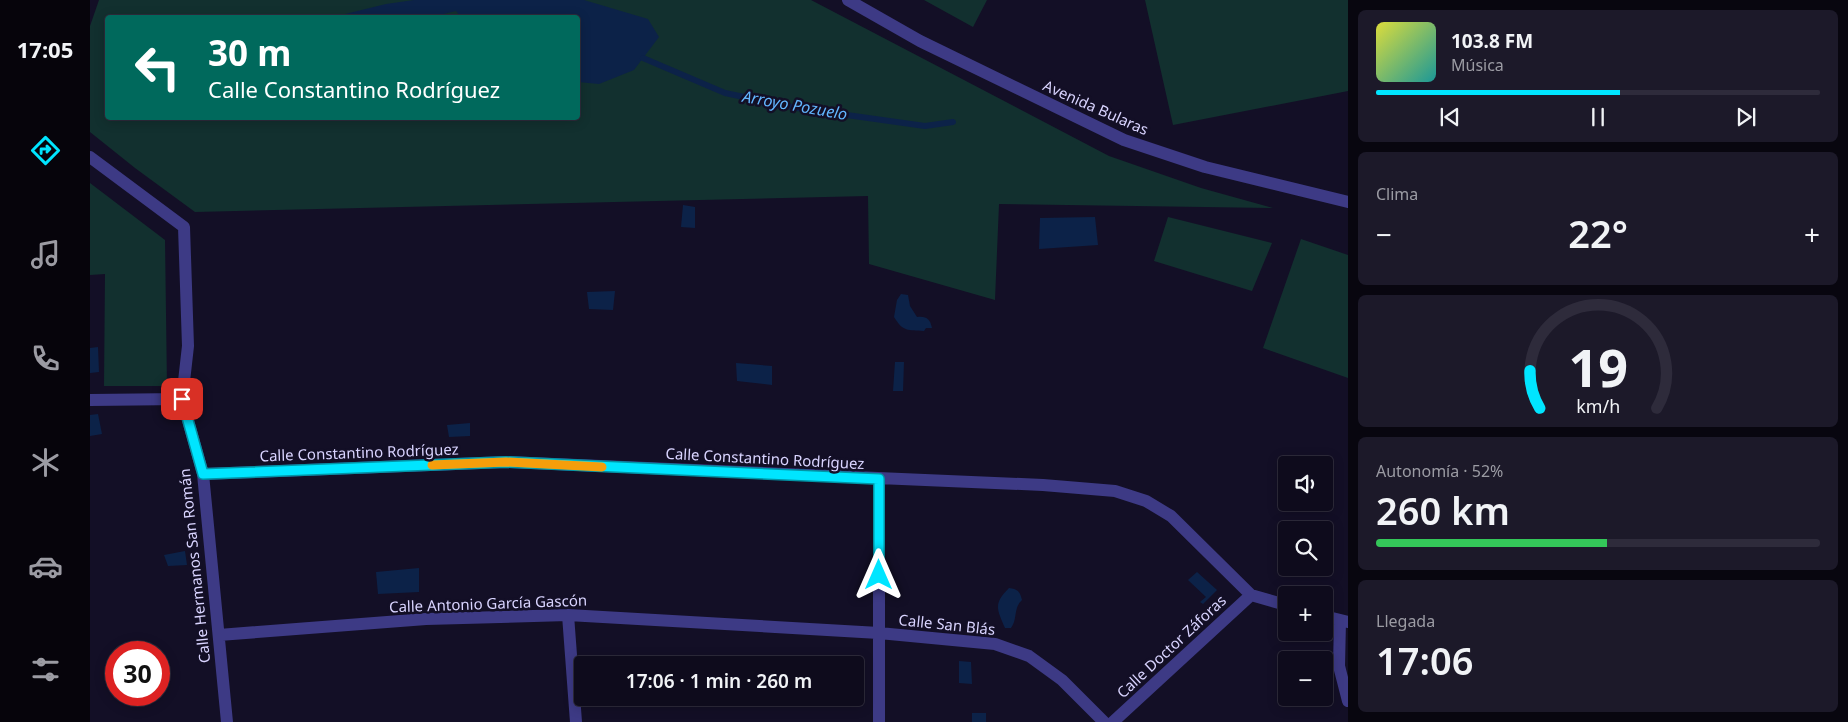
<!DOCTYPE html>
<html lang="es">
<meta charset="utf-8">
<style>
:root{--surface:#0e0b1c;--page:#1c1929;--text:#f1f3f6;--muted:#9b9ba3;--line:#2e2b3b;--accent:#00e5ff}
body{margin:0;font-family:"Noto Sans",sans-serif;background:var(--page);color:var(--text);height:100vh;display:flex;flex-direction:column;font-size:19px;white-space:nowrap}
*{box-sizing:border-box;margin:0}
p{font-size:16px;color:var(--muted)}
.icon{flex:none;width:28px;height:28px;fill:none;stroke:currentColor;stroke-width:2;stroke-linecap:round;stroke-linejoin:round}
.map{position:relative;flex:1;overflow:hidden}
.details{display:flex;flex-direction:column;gap:10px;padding:10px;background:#08060f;width:500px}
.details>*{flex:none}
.top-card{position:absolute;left:15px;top:15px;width:475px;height:105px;border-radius:5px;box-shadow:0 2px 12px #0003,0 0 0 1px var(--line);background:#00695c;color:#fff;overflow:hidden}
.tools{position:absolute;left:1188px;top:456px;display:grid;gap:10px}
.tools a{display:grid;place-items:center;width:55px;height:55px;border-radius:5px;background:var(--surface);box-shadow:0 2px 12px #0003,0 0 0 1px var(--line);font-size:25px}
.speed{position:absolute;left:15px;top:641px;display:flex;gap:10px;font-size:25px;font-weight:700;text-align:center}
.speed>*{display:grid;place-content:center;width:65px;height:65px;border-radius:50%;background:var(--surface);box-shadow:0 2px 12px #0003,0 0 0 1px var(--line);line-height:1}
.speed .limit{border:8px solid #d22;background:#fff;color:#111}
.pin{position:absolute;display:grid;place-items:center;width:42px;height:42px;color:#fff;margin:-21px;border-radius:10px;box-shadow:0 2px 8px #0006}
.me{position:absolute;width:55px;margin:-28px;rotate:0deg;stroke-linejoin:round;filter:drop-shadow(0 0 4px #0008)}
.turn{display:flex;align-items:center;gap:18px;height:105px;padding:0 20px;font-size:22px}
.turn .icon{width:65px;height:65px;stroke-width:2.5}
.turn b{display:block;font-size:35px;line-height:42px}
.big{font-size:38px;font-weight:600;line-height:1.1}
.details .widget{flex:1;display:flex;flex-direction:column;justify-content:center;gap:8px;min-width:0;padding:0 18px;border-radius:8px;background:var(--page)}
.details .dial{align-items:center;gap:0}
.dial svg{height:130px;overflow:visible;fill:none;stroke:var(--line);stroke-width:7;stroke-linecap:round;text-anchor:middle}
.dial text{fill:var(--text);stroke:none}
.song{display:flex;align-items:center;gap:15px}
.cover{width:60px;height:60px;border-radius:8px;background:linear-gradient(135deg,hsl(60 70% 55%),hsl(180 70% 35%))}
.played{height:5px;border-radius:2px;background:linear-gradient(90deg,var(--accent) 55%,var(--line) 55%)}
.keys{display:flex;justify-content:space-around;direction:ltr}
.heat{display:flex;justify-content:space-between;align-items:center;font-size:28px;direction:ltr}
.charge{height:8px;border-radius:4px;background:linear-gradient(90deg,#34c759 52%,var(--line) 0)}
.trip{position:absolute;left:484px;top:656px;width:290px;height:50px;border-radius:5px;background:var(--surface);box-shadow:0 2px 12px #0003,0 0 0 1px var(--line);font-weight:600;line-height:50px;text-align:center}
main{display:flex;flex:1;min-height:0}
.menu{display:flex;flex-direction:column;width:90px;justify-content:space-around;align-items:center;background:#06040b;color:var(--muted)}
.menu .icon{width:35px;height:35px}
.menu .current{color:var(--accent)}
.menu b{font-size:22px;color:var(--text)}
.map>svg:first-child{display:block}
.green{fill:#12302f;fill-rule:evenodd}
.water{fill:#0c2248}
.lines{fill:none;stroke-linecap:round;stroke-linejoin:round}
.stream{stroke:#0c2248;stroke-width:6}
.minor{stroke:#3d3a85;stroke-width:12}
.route-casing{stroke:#0095a6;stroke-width:12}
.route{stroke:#00e5ff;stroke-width:9}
.slow{stroke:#f59e0b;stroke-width:9}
.labels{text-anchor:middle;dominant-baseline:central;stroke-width:5;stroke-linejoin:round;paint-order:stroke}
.street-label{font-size:15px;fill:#d9d4ff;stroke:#130f26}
.water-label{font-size:16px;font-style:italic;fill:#62b6ff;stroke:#130f26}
</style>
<main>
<nav class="menu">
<b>17:05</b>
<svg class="icon current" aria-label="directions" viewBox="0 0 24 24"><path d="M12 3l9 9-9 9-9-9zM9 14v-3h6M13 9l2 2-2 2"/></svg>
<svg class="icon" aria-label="music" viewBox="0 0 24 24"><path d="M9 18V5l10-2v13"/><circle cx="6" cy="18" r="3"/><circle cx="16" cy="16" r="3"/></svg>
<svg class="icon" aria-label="phone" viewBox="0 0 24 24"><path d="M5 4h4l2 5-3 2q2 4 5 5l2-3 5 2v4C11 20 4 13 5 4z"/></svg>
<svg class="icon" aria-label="climate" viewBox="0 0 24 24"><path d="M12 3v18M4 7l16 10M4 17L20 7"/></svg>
<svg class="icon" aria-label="car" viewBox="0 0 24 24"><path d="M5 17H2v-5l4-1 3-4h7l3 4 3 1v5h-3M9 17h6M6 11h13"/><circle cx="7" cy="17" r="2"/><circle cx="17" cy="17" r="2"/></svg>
<svg class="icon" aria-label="filters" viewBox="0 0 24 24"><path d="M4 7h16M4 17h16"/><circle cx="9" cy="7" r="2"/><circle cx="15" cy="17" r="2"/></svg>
</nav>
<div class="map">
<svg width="1258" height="722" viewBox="0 0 1258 722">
<rect width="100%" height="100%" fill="#130f26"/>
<!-- green -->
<path class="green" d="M9,0H721L1019,156L1111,188L1183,208L909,204L905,300L779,264L778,196L105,212L45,168L0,132V26ZM18,18H488V118H18Z
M834,0H897L883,27Z
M1055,0H1258V91L1083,125Z
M0,183L75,240L77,386H14L15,274L0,275Z
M1078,217L1182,243L1162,291L1064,261Z
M1211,239L1258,255V378L1173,348Z"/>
<!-- water -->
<path class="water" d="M324,0H494L558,19L569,37L544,70L509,84L488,82V18L371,17L366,11L337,18L243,17L296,4Z
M593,205L605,207V228L591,227Z
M1005,217L1008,245L949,249L950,218Z
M525,291L523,310L499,309L497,292Z
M811,294L818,295L820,306L827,317C837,316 840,319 842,328H836L834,331C818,330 813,332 804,317L807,300Z
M8,347L9,372L0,373V348Z
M805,362H814L813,391H803Z
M646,363L682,366V385L647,381Z
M8,414L12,434L0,436V415Z
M380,423V436L359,437L357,425Z
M95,551L97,565L78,566L74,555Z
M329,568V592L288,594L286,572Z
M1107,572L1127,590L1113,604L1110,602L1116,597L1098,580Z
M919,588C927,589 930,591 932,600C923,608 928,618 921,628H915C907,609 903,604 919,588Z
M869,661L881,662L882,684L869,683Z
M882,713H896V722H882Z"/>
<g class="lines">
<!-- stream -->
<path class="stream" d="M553,58L635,93L707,108L835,126L863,122"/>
<!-- minor -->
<path class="minor" d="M758,0L830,41L1034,140L1115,167L1258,202
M0,157L94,227L98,346L92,399L113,474L137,722
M0,400L92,399
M113,474L416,462L953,485L1025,491L1056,501L1081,516L1161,595L1196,605
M789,479V722
M478,615L486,722
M1234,616L1258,622
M1250,621L1249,666L1258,701
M129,635L336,619L478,615L789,633L905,644L939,656L972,680L1014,722
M1023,722L1161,595"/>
</g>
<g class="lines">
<!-- route casing -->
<g class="route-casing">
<path id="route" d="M92,399L113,474L416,462L789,479V575"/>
</g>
<!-- route -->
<use href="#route" class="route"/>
<!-- slow -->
<path class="slow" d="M342,465L416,462L512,467"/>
</g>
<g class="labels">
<!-- street labels -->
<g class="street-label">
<text transform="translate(1006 107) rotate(24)">Avenida Bularas</text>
<text transform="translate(269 452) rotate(-2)">Calle Constantino Rodríguez</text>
<text transform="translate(675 458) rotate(3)">Calle Constantino Rodríguez</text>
<text transform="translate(104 566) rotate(-96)">Calle Hermanos San Román</text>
<text transform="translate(398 603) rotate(-2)">Calle Antonio García Gascón</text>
<text transform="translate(857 624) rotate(6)">Calle San Blás</text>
<text transform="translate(1081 646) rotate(-43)">Calle Doctor Záforas</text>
</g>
<!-- water labels -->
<g class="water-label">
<text transform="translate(705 105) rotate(10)">Arroyo Pozuelo</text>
</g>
</g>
</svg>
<div class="tools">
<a><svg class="icon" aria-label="sound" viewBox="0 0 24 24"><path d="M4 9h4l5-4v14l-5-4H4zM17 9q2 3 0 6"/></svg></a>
<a><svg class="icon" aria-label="search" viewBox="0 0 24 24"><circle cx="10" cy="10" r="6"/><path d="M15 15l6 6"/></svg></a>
<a>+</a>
<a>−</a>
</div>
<div class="speed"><div class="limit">30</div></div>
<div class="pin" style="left:92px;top:399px;background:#d93025"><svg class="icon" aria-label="arrive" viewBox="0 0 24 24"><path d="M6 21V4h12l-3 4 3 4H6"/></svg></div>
<svg class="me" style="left:789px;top:575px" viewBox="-20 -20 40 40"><path d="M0-17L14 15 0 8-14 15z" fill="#00e5ff" stroke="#fff" stroke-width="4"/></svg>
<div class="trip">17:06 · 1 min · 260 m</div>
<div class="top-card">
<div class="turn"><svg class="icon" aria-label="left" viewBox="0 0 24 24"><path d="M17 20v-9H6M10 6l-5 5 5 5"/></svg><div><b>30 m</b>Calle Constantino Rodríguez</div></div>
</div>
</div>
<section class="details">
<div class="widget">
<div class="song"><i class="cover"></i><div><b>103.8 FM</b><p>Música</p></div></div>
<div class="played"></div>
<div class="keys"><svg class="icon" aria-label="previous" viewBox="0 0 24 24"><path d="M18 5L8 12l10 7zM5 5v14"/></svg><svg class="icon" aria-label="pause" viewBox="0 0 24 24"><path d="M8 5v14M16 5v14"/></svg><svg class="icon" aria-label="next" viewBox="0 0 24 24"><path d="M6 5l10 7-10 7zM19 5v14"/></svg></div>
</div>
<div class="widget"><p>Clima</p>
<div class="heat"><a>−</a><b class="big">22°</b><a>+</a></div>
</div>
<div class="widget dial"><svg viewBox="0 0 100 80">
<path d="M14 69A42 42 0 1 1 86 69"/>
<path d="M14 69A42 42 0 0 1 8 46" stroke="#00e5ff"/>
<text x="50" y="56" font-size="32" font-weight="700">19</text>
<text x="50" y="72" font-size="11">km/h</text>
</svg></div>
<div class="widget"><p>Autonomía · 52%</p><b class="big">260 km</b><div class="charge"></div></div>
<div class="widget"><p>Llegada</p><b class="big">17:06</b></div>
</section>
</main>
